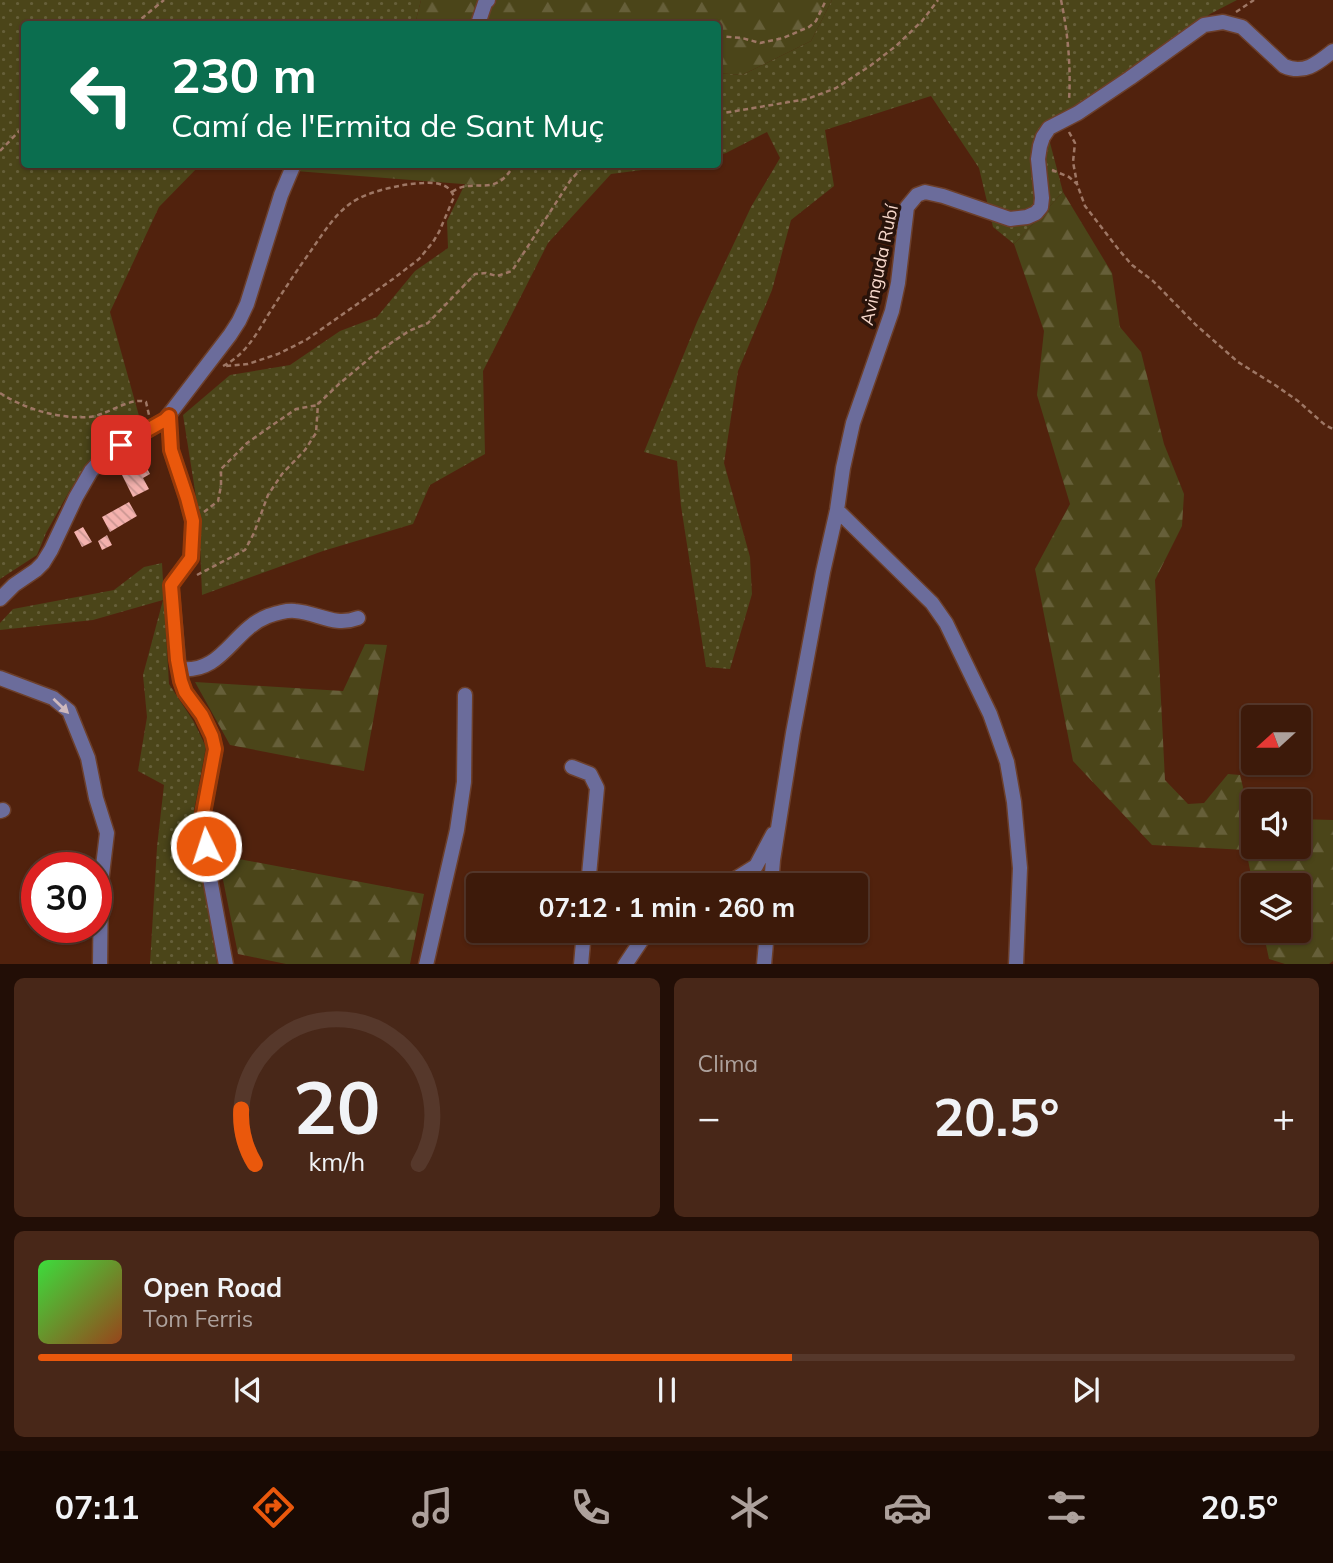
<!DOCTYPE html>
<html lang="es">
<meta charset="utf-8">
<style>
:root{--surface:#3d1a0a;--page:#482718;--text:#f1f3f6;--muted:#ada19c;--line:#56382b;--accent:#ea580c}
body{margin:0;font-family:Mulish,sans-serif;background:var(--page);color:var(--text);height:100vh;display:flex;flex-direction:column;font-size:26px;white-space:nowrap}
*{box-sizing:border-box;margin:0}
p{font-size:23px;color:var(--muted)}
.icon{flex:none;width:38px;height:38px;fill:none;stroke:currentColor;stroke-width:2;stroke-linecap:round;stroke-linejoin:round}
.map{position:relative;height:964px;overflow:hidden}
.details{display:flex;flex-direction:column;gap:14px;padding:14px;background:#220e06;flex:1}
.details>*{flex:none}
.banner{position:absolute;left:21px;top:21px;width:700px;height:147px;border-radius:7px;box-shadow:0 2px 5px #0004,0 0 0 2px var(--line);background:#0b6e4f;color:#fff;overflow:hidden}
.needle{width:46px;rotate:249deg}
.buttons{position:absolute;left:1241px;top:705px;display:grid;gap:14px}
.buttons a{display:grid;place-items:center;width:70px;height:70px;border-radius:7px;background:var(--surface);box-shadow:0 2px 5px #0004,0 0 0 2px var(--line);font-size:35px}
.speed{position:absolute;left:21px;top:852px;display:flex;gap:14px;font-size:35px;font-weight:700;text-align:center}
.speed>*{display:grid;place-content:center;width:91px;height:91px;border-radius:50%;background:var(--surface);box-shadow:0 2px 5px #0004,0 0 0 2px var(--line);line-height:1}
.speed .limit{border:10px solid #d22;background:#fff;color:#111}
.pin{position:absolute;display:grid;place-items:center;width:60px;height:60px;color:#fff;margin:-30px;border-radius:14px;box-shadow:0 4px 10px #0006}
.me{position:absolute;width:77px;margin:-38px;rotate:356deg;stroke-linejoin:round;filter:drop-shadow(0 0 5px #0008)}
.turn{display:flex;align-items:center;gap:24px;height:147px;padding:0 35px;font-size:32px}
.turn .icon{width:91px;height:91px;stroke-width:2.5}
.turn b{display:block;font-size:49px;line-height:60px}
.big{font-size:52px;font-weight:700;line-height:1.1}
.details .widget{flex:1;display:flex;flex-direction:column;justify-content:center;gap:10px;min-width:0;padding:0 24px;border-radius:10px;background:var(--page)}
.details .dial{align-items:center;gap:0}
.dial svg{height:182px;overflow:visible;fill:none;stroke:var(--line);stroke-width:7;stroke-linecap:round;text-anchor:middle}
.dial text{fill:var(--text);stroke:none}
.song{display:flex;align-items:center;gap:21px}
.cover{width:84px;height:84px;border-radius:10px;background:linear-gradient(135deg,hsl(120 70% 55%),hsl(20 70% 35%))}
.played{height:7px;border-radius:4px;background:linear-gradient(90deg,var(--accent) 60%,var(--line) 60%)}
.keys{display:flex;justify-content:space-around;direction:ltr}
.heat{display:flex;justify-content:space-between;align-items:center;font-size:38px;direction:ltr}
.details .tiles{flex:1;display:grid;gap:14px;grid-template-columns:1fr 1fr}
.widget:last-child{grid-column:span 2}
.trip{position:absolute;left:466px;top:873px;width:402px;height:70px;border-radius:7px;background:var(--surface);box-shadow:0 2px 5px #0004,0 0 0 2px var(--line);font-weight:700;line-height:70px;text-align:center}
.dock{display:flex;height:112px;justify-content:space-around;align-items:center;background:#180a04;color:var(--muted)}
.dock .icon{width:49px;height:49px}
.dock .active{color:var(--accent)}
.dock b{font-size:32px;color:var(--text)}
.map>svg:first-child{display:block}
.green{fill:url(#green-dots)}
.forest{fill:url(#forest-firs)}
.building{fill:url(#building-back-hatch)}
.lines{fill:none;stroke-linecap:round;stroke-linejoin:round}
.minor-casing{stroke:#6c3f2b;stroke-width:17}
.path{stroke:#9e7765;stroke-width:2.5;stroke-dasharray:5 3.5;stroke-linecap:butt}
.minor{stroke:#6b6c9b;stroke-width:14}
.oneway{fill:#cdb8bd}
.route-casing{stroke:#983908;stroke-width:18}
.route{stroke:#ea580c;stroke-width:12}
.labels{text-anchor:middle;dominant-baseline:central;stroke-width:7;stroke-linejoin:round;paint-order:stroke}
.street-label{font-size:18px;fill:#f7d8cb;stroke:#28130a}
</style>
<div class="map">
<svg width="1333" height="965" viewBox="0 0 1333 965">
<defs>
<pattern id="green-dots" width="8" height="8" patternUnits="userSpaceOnUse" patternTransform="scale(1.75)"><rect width="8" height="8" fill="#4b4519"/><path d="M2 2h.1M6 6h.1" fill="none" stroke="#665f39" stroke-width="1.8" stroke-linecap="round"/></pattern>
<pattern id="forest-firs" width="22" height="20" patternUnits="userSpaceOnUse" patternTransform="scale(1.75)"><rect width="22" height="20" fill="#4b4519"/><path d="M5 1l3.5 6h-7zM16 11l3.5 6h-7z" fill="#665f39"/></pattern>
<pattern id="building-back-hatch" width="6" height="6" patternUnits="userSpaceOnUse" patternTransform="scale(1.75)"><rect width="6" height="6" fill="#f4b2ae"/><path d="M-1 5l2 2M0 0l6 6M5-1l2 2" fill="none" stroke="#ca9692"/></pattern>
</defs>
<rect width="100%" height="100%" fill="#51220d"/>
<!-- green -->
<path class="green" d="M0,0H421L415,24H24V164L200,165L159,207L110,312L141,423L93,457L70,490L46,533L37,555L0,579Z
M832,0H1237L1210,14L1049,139L1063,192L1014,244L993,227L979,168L931,96L825,130L834,186L791,220L772,290L738,371L724,463L750,557L752,594L730,669L706,667L681,506L677,461L644,452L697,322L751,207L780,158L767,132L726,153L718,155V73L742,75L811,41Z
M520,165H681L611,174L548,243L483,371L485,454L430,485L413,524L323,551L202,595L199,516L183,415L230,375L290,365L340,331L377,317L415,271L448,248L447,221L465,184L488,186Z
M162,563L169,684L194,722L206,747L194,811L205,894L217,964H150L157,847L164,785L138,771L147,717L143,675L163,600L93,620L0,630V623L13,609L114,590L144,567Z"/>
<!-- forest -->
<path class="forest" d="M421,0H832L811,41L742,75L718,73V24H415Z
M248,164L520,165L488,186L246,167Z
M1063,192L1112,273L1120,327L1141,352L1164,444L1184,494L1182,526L1155,580L1165,780L1188,804L1204,803L1228,774L1240,775L1250,816L1253,817V847H1298L1299,819L1333,820V961L1329,964H1285L1269,959L1263,931H1298V886L1253,885L1246,850L1152,845L1073,761L1035,569L1070,504L1037,395L1044,331L1014,244Z
M365,644L387,645L364,771L230,745L195,682L343,691Z
M218,855L424,894L410,964H286L238,954Z"/>
<!-- building -->
<path class="building" d="M133,449L138,459L141,457L150,474L143,478L149,489L133,497L119,469L123,467L119,459Z
M129,502L137,516L110,532L102,517Z
M83,527L92,542L82,547L74,532Z
M107,535L112,545L102,550L98,541Z"/>
<g class="lines">
<!-- minor casing -->
<g class="minor-casing">
<path id="minor" d="M478,24L485,3L488,0
M169,417L171,450L187,498L193,521L191,558L171,585L178,661L181,681L185,692L202,715L212,736L215,749L202,819L209,873L226,965
M837,510L932,603L946,623L990,714L1007,762L1014,802L1020,868L1016,965
M0,599L14,585L36,570L43,563L51,550L76,497L91,471L100,461L121,445L165,420L230,335L239,321L247,304L281,195L294,164
M179,669C223,674 232,630 268,616C277,613 286,610 295,611C319,613 334,627 358,618
M0,678L53,698L69,711L88,758L96,798L107,833L101,883L100,965
M572,767L590,774L597,788L588,886
M0,811L3,810
M724,886L756,866L773,834
M771,886L773,860L793,733L823,572L837,510L843,468L853,423L892,311L898,283L907,207L917,195L925,192L943,196L1010,219L1027,217L1036,213L1041,207L1042,198L1038,159L1040,146L1043,137L1049,128L1078,113L1130,78L1204,25L1223,22L1242,27L1284,66C1304,75 1318,63 1333,51
M426,965L457,830L464,782L465,695
M581,965L584,931
M625,965L643,938L645,931
M764,965L767,931"/>
</g>
<!-- path -->
<path class="path" d="M1061,0C1068,33 1071,67 1069,101
M1236,12L1254,0
M135,24L164,0
M718,36L742,38L760,43L783,38L809,27L816,21L826,0
M718,114L807,99L836,88L870,66L896,46L922,21L938,0
M1069,132L1075,143L1073,162L1077,183
M0,151L24,126
M1052,170L1069,177L1077,184L1085,206L1119,250L1132,265L1153,281L1196,325L1238,362L1275,385L1298,401L1325,425L1333,429
M452,192C474,176 496,200 514,164
M223,366C245,355 256,335 268,315C282,293 295,273 310,252C322,235 334,215 351,203C368,191 402,184 423,183C436,182 450,184 454,197L439,232L433,242L419,259L393,279L306,340L278,354L248,364L225,366
M0,393C25,409 58,419 89,417C106,416 131,396 146,402L149,415
M204,512L218,501L221,486V469L247,443L274,424L296,409L318,405
M197,575L245,550L254,533L268,495L282,474L305,450L316,433L318,404L339,384L376,353L409,331L428,323L475,274L486,273L497,276L512,271L570,181L585,164"/>
<!-- minor -->
<use href="#minor" class="minor"/>
</g>
<!-- one-way arrows -->
<defs><path id="oneway-solid" d="M-6-.8H1V-3.2L6.5 0L1 3.2V.8H-6Z" transform="scale(1.75)"/></defs>
<use class="oneway" href="#oneway-solid" transform="translate(61 706) rotate(44)"/>
<g class="lines">
<!-- route casing -->
<g class="route-casing">
<path id="route" d="M121,445L165,420L169,416L171,450L187,498L193,521L191,558L171,585L177,660L181,681L185,692L202,715L212,736L215,749L202,819L206,846"/>
</g>
<!-- route -->
<use href="#route" class="route"/>
</g>
<g class="labels">
<!-- street labels -->
<g class="street-label">
<text transform="translate(879 265) rotate(-78)">Avinguda Rubí</text>
</g>
</g>
</svg>
<div class="buttons">
<a><svg class="needle" viewBox="-14 -14 28 28"><path d="M0-13l5 13h-10z" fill="#e53935"/><path d="M0 13l5-13h-10z" fill="#ada19c"/></svg></a>
<a><svg class="icon" aria-label="sound" viewBox="0 0 24 24"><path d="M4 9h4l5-4v14l-5-4H4zM17 9q2 3 0 6"/></svg></a>
<a><svg class="icon" aria-label="layers" viewBox="0 0 24 24"><path d="M12 4l9 5-9 5-9-5zM3 14l9 5 9-5"/></svg></a>
</div>
<div class="speed"><div class="limit">30</div></div>
<div class="pin" style="left:121px;top:445px;background:#d93025"><svg class="icon" aria-label="arrive" viewBox="0 0 24 24"><path d="M6 21V4h12l-3 4 3 4H6"/></svg></div>
<svg class="me" style="left:206px;top:846px" viewBox="-20 -20 40 40"><circle r="17" fill="#ea580c" stroke="#fff" stroke-width="3"/><path d="M0-11L8 9 0 5-8 9z" fill="#fff"/></svg>
<div class="trip">07:12 · 1 min · 260 m</div>
<div class="banner">
<div class="turn"><svg class="icon" aria-label="left" viewBox="0 0 24 24"><path d="M17 20v-9H6M10 6l-5 5 5 5"/></svg><div><b>230 m</b>Camí de l'Ermita de Sant Muç</div></div>
</div>
</div>
<section class="details">
<div class="tiles">
<div class="widget dial"><svg viewBox="0 0 100 80">
<path d="M14 69A42 42 0 1 1 86 69"/>
<path d="M14 69A42 42 0 0 1 8 45" stroke="#ea580c"/>
<text x="50" y="56" font-size="32" font-weight="700">20</text>
<text x="50" y="72" font-size="11">km/h</text>
</svg></div>
<div class="widget"><p>Clima</p>
<div class="heat"><a>−</a><b class="big">20.5°</b><a>+</a></div>
</div>
<div class="widget">
<div class="song"><i class="cover"></i><div><b>Open Road</b><p>Tom Ferris</p></div></div>
<div class="played"></div>
<div class="keys"><svg class="icon" aria-label="previous" viewBox="0 0 24 24"><path d="M18 5L8 12l10 7zM5 5v14"/></svg><svg class="icon" aria-label="pause" viewBox="0 0 24 24"><path d="M8 5v14M16 5v14"/></svg><svg class="icon" aria-label="next" viewBox="0 0 24 24"><path d="M6 5l10 7-10 7zM19 5v14"/></svg></div>
</div>
</div>
</section>
<nav class="dock">
<b>07:11</b>
<svg class="icon active" aria-label="directions" viewBox="0 0 24 24"><path d="M12 3l9 9-9 9-9-9zM9 14v-3h6M13 9l2 2-2 2"/></svg>
<svg class="icon" aria-label="music" viewBox="0 0 24 24"><path d="M9 18V5l10-2v13"/><circle cx="6" cy="18" r="3"/><circle cx="16" cy="16" r="3"/></svg>
<svg class="icon" aria-label="phone" viewBox="0 0 24 24"><path d="M5 4h4l2 5-3 2q2 4 5 5l2-3 5 2v4C11 20 4 13 5 4z"/></svg>
<svg class="icon" aria-label="climate" viewBox="0 0 24 24"><path d="M12 3v18M4 7l16 10M4 17L20 7"/></svg>
<svg class="icon" aria-label="car" viewBox="0 0 24 24"><path d="M5 17H2v-5l4-1 3-4h7l3 4 3 1v5h-3M9 17h6M6 11h13"/><circle cx="7" cy="17" r="2"/><circle cx="17" cy="17" r="2"/></svg>
<svg class="icon" aria-label="filters" viewBox="0 0 24 24"><path d="M4 7h16M4 17h16"/><circle cx="9" cy="7" r="2"/><circle cx="15" cy="17" r="2"/></svg>
<b>20.5°</b>
</nav>
